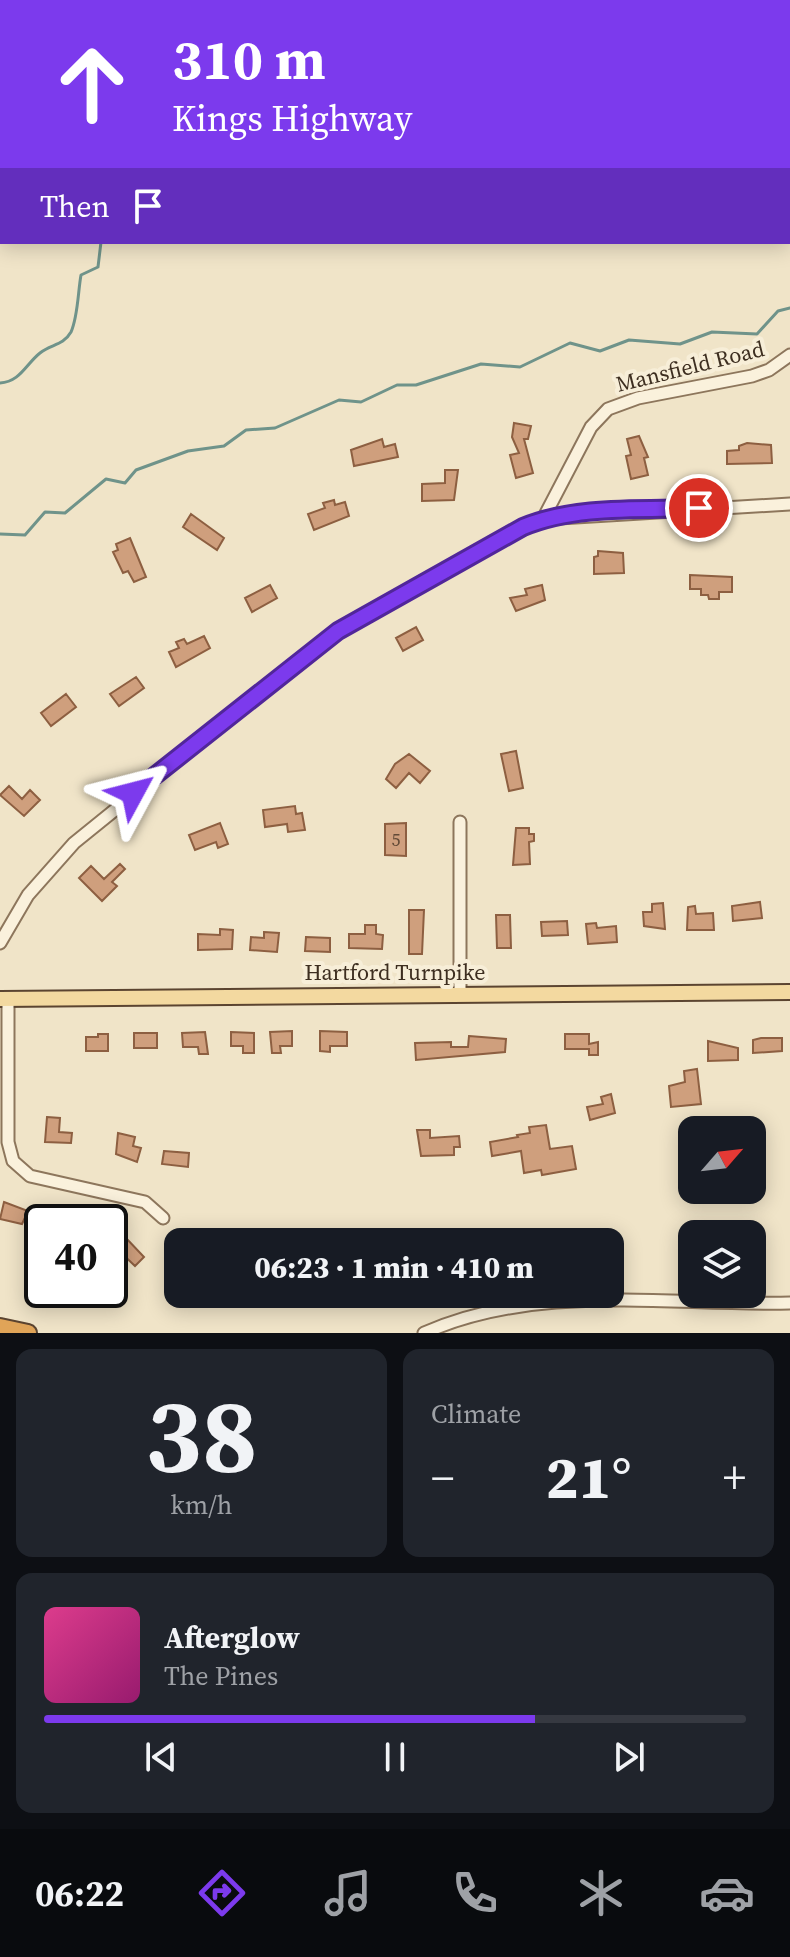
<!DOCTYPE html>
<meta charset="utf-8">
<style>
:root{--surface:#171b24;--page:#20242c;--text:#f1f3f6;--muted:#9ea1a6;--line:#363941;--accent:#7c3aed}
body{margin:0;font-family:"Source Serif 4",serif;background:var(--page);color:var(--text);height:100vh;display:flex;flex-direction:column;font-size:30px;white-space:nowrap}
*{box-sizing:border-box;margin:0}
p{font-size:26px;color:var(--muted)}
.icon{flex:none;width:44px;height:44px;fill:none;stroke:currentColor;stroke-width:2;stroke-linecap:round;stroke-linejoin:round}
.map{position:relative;height:1333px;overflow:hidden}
.drawer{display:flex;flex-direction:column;gap:16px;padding:16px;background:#0d0f14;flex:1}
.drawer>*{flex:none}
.banner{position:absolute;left:0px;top:0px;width:790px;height:244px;box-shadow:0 4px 20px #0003;background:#7c3aed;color:#fff;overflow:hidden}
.needle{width:52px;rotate:62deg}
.controls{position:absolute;left:678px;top:1116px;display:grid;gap:16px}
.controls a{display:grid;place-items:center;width:88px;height:88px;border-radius:16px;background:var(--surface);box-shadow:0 4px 20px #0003;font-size:40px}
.speed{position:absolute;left:24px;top:1204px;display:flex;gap:16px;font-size:40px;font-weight:700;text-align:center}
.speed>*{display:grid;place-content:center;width:104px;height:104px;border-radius:50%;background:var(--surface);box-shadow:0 4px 20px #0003;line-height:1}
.speed .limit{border:4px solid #111;border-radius:12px;background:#fff;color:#111}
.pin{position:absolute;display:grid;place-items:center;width:68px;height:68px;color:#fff;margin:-34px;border:4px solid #fff;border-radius:50%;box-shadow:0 2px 8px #0007}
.me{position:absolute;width:88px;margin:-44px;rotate:52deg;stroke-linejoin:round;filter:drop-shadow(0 0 6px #0008)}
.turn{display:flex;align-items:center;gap:28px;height:168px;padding:0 40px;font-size:36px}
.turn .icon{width:104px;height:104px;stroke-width:2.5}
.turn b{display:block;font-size:56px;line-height:68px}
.then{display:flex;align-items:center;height:76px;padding:0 40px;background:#0003;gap:16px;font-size:30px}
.big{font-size:60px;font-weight:800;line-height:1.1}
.drawer .widget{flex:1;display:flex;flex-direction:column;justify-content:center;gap:12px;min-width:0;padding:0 28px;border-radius:16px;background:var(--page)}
.drawer .dial{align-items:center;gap:0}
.dial b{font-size:104px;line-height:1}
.song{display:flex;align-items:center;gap:24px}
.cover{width:96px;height:96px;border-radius:12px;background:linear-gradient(135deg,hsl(330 70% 55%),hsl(320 70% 35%))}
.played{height:8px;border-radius:4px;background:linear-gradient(90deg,var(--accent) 70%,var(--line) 70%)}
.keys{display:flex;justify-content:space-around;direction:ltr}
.heat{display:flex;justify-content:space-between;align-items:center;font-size:44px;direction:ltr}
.drawer .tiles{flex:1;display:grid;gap:16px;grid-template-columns:1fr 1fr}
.widget:last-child{grid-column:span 2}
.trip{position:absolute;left:164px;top:1228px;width:460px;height:80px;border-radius:16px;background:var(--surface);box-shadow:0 4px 20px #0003;font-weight:800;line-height:80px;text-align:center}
.tabs{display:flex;height:128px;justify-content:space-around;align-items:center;background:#090b0e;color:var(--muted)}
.tabs .icon{width:56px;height:56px}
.tabs .current{color:var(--accent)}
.tabs b{font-size:36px;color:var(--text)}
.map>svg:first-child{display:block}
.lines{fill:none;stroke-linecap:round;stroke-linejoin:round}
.stream{stroke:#6f938a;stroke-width:3}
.building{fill:#cf9f7d;stroke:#8d5f41;stroke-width:2}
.minor-casing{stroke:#8d765c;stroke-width:15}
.major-casing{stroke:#5b4430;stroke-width:18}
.highway-casing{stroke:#5b4430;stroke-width:20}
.path{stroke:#8d765c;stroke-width:2;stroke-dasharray:6 4;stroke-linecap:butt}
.minor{stroke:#faf1dc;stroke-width:11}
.major{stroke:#f3d9a0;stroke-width:14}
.highway{stroke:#e0a458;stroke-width:16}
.route-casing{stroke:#51269a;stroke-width:20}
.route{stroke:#7c3aed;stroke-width:14}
.labels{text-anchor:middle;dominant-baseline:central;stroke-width:8;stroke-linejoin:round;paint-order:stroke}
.number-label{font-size:18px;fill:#624a37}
.street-label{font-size:22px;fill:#3d2e20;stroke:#f7eed8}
</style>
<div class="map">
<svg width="790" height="1333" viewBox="0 0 790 1333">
<rect width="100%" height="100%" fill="#f0e4c8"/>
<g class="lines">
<!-- stream -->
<path class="stream" d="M308,0L311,2
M788,157H790
M0,383C20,382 26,364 40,353C51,344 63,346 71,332C78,317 78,291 81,275L98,267L101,242
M0,534L25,535L45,512L65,513L106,479L125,483L136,470L188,451L224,446L246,430L275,428L339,400L361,402L397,385H416L481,364L520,367L570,343L600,351L629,340L680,344L712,332L757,334L778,311L790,308"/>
</g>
<!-- building -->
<path class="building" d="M514,423L531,426L528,439H524L533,473L516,478L510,455L519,453L512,437Z
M639,436L648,457L644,458L648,475L631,479L626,456L631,455L627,439Z
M382,439L384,447L395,444L398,457L354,466L351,450Z
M747,443L771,445L772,463L727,464V451L739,450V446Z
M445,470H458L454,500L422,501V484L445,483Z
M334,500L335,505L345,502L349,516L314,530L308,514L325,508L323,503Z
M191,514L224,538L217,550L183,527Z
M130,538L146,577L134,582L128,571L123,573L113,552L118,550L116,544Z
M598,551L623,553L624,573L594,574V557L598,556Z
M690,575L732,577V592H719V599H709L708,595H701V589H690Z
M270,585L277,598L252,612L245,598Z
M542,585L545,600L516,611L510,598L527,595L525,589Z
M416,627L423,640L403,651L396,638Z
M204,636L210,648L176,667L169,652L179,648L176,642L184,639L187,644Z
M136,677L144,688L119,706L110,694Z
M66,694L76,707L51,726L41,713Z
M516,751L523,788L509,791L501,754Z
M409,754L430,771L420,783L409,773L396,788L386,779L395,764Z
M9,786L22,799L30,790L40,800L24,816L0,795Z
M295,806L296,814L302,813L305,830L288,832L287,824L265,827L263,810Z
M220,823L228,844L218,848L216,842L195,850L189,835Z
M406,823V856L385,855V824Z
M516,828H529V834H534V841L529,842L530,864L513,865Z
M120,864L125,869L112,882L117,886L102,901L79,878L91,866L104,879Z
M760,902L762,918L733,921L732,906Z
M663,903L665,929L644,926L643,912H652V904Z
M695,906L696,914L713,913L714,930H687L688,907Z
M409,910H424L422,954H409Z
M496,915H510L511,948H497Z
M567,921L568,935L542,936L541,922Z
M596,923L597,928L616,926L617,942L588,944L586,924Z
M365,925H376V934L383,935L382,949L349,948V934H365Z
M220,929L233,930L232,949L198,950V934L220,935Z
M264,932L279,933L277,952L250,950L251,937L264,938Z
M306,937L330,938V952L305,951Z
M292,1031V1046H280L281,1053H272L270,1032Z
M320,1031L347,1032V1046H330V1052L320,1051Z
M205,1032L208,1054H199L198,1047H183L182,1033Z
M231,1032L254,1033V1053H243V1046H231Z
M134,1033H157V1048H134Z
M98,1034H108V1051H86V1037H98Z
M565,1034H589V1044L598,1042V1055H589V1049H565Z
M469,1036L506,1039L505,1052L416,1060L415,1043L451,1042V1047H468Z
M761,1038H782V1051L753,1053V1040Z
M708,1041L738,1048V1060L708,1061Z
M697,1069L701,1104L671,1107L669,1086L685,1082L684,1071Z
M611,1094L615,1113L590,1120L587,1107L603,1104L601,1097Z
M47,1117L60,1118L59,1132L72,1133L71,1143L45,1142Z
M546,1125L550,1149L572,1146L576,1169L542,1175L541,1170L524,1173L521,1151L492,1156L490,1142L518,1137L517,1135L530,1133L529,1127Z
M417,1130H430V1138L459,1136L460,1147H454V1155L421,1156Z
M118,1133L135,1137L133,1146L141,1148L137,1162L116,1154Z
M164,1151L189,1153L188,1167L162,1164Z
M4,1202L28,1211L22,1224L0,1219Z
M125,1237L144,1257L135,1266L115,1247Z"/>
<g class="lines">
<!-- minor casing -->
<g class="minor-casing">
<path id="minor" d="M543,519L591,427L608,409L638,398L752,376L769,370L790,355
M0,943L28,895L74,843L320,644L423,581L543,519L790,504
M460,993V822
M8,998V1142L13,1161L30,1176L145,1202L163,1218
M424,1333C539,1282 669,1306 790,1303"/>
</g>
<!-- major casing -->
<g class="major-casing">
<path id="major" d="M0,999L790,992"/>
</g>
<!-- highway casing -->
<g class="highway-casing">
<path id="highway" d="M0,1327L28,1333"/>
</g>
<!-- path -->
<path class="path" d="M585,0L587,2
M788,24H790"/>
<!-- minor -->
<use href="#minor" class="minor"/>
<!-- major -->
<use href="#major" class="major"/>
<!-- highway -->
<use href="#highway" class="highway"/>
</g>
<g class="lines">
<!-- route casing -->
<g class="route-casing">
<path id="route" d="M133,793L338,631L523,527C575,505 642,510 699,508"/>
</g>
<!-- route -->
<use href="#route" class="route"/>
</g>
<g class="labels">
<!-- number labels -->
<g class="number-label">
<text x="396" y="839">5</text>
</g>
<!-- street labels -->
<g class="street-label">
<text transform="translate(690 366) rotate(-14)">Mansfield Road</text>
<text x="395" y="972">Hartford Turnpike</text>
</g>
</g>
</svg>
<div class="controls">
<a><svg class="needle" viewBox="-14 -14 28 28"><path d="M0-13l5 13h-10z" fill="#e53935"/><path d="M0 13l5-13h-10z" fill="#9ea1a6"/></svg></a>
<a><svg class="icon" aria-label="layers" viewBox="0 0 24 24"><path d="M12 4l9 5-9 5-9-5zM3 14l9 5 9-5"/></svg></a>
</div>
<div class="speed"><div class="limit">40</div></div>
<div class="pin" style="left:699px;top:508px;background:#d93025"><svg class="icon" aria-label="arrive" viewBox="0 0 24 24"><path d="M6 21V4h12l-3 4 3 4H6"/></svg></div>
<svg class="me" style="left:133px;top:793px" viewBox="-20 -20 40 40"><path d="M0-17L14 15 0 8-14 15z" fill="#7c3aed" stroke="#fff" stroke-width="4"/></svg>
<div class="trip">06:23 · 1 min · 410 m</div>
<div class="banner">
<div class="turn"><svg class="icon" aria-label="ahead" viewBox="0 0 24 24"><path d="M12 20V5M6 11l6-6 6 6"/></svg><div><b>310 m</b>Kings Highway</div></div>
<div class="then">Then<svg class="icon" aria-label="arrive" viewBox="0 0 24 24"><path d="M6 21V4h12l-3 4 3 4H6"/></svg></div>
</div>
</div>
<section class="drawer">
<div class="tiles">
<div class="widget dial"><b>38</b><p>km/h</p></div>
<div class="widget"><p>Climate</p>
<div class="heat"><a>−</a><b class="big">21°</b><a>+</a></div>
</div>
<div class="widget">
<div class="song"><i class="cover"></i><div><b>Afterglow</b><p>The Pines</p></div></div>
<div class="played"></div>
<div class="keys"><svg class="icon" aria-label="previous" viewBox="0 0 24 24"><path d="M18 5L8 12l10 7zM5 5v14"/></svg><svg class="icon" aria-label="pause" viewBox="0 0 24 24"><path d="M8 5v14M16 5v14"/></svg><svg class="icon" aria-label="next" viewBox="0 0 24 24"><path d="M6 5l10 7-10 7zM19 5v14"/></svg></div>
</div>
</div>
</section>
<nav class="tabs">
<b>06:22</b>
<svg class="icon current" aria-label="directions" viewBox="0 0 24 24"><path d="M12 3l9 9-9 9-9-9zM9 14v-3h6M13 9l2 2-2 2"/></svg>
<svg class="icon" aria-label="music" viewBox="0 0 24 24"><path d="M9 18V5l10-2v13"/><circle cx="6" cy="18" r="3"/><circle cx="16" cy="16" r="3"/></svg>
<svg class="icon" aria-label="phone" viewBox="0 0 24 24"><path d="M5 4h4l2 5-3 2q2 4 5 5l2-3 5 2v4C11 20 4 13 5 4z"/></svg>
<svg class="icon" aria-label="climate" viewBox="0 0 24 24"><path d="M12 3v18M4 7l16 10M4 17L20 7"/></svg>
<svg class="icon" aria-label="car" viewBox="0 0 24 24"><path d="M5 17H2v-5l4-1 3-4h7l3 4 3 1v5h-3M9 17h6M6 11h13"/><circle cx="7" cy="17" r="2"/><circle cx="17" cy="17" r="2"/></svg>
</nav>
